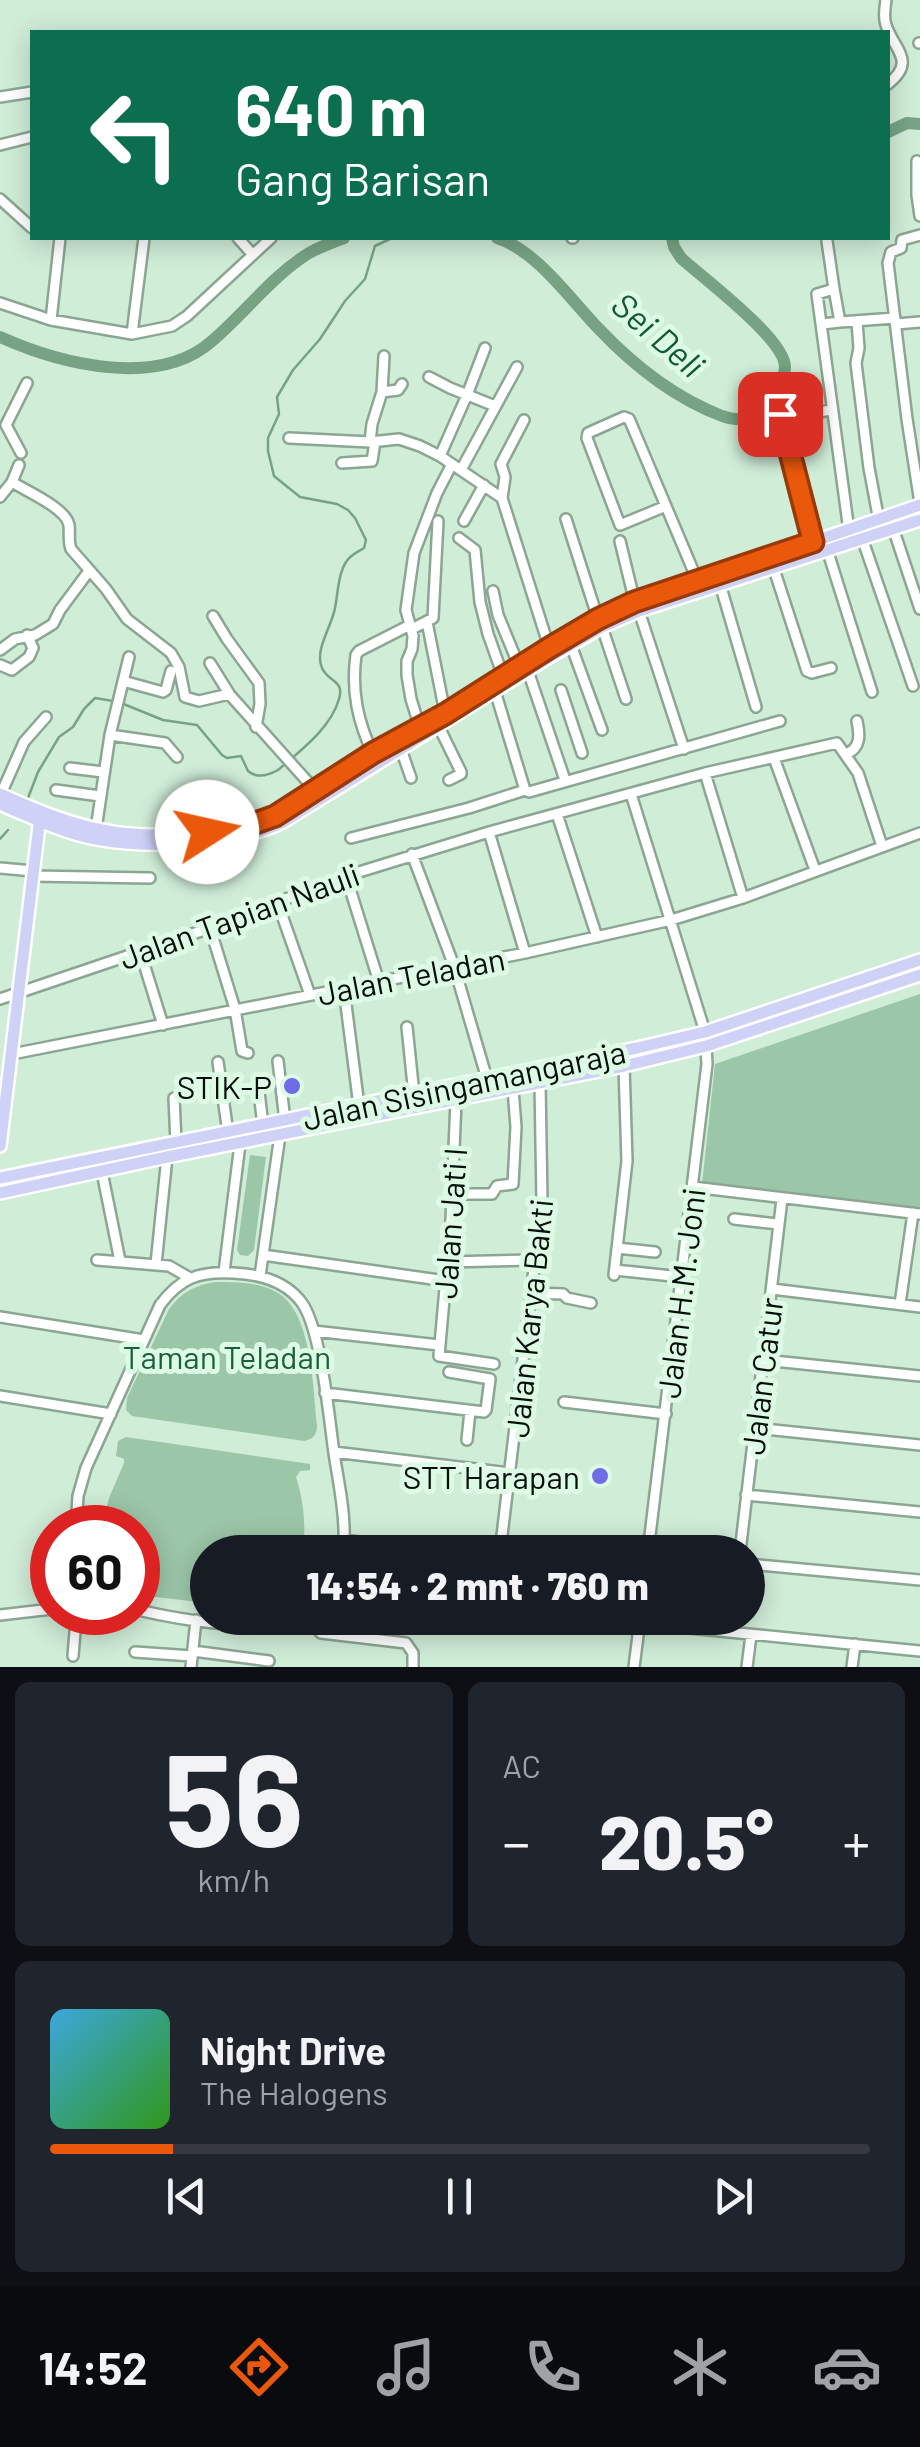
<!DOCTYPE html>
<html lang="id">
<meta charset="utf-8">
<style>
:root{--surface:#171b24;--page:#20242c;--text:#f1f3f6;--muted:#9ea1a6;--line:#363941;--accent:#ea580c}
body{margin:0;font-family:Barlow,sans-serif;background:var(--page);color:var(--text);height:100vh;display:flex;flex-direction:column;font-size:38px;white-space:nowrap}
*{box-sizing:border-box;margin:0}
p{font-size:32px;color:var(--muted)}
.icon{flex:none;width:55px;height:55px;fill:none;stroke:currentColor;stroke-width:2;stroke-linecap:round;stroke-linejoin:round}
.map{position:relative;height:1667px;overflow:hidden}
.side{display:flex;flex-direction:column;gap:15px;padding:15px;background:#0d0f14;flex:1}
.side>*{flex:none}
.banner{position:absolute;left:30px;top:30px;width:860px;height:210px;border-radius:0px;box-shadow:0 5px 25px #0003;background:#0b6e4f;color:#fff;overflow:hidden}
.speed{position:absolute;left:30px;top:1505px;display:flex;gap:20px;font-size:50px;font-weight:700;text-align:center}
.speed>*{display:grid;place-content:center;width:130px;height:130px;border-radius:50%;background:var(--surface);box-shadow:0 5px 25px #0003;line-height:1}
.speed .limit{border:15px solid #d22;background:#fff;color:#111}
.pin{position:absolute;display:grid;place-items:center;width:85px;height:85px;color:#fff;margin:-42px;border-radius:20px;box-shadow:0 5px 15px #0006}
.me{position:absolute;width:110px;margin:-55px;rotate:80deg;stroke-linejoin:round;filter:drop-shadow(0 0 8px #0008)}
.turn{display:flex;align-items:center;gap:35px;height:210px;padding:0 40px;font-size:45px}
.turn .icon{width:130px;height:130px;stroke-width:2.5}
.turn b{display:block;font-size:70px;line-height:85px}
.big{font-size:75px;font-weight:800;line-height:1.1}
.side .tile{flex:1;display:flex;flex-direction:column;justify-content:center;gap:15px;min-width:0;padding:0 35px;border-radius:15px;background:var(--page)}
.side .dial{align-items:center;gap:0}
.dial b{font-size:130px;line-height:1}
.song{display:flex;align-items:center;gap:30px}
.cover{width:120px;height:120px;border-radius:15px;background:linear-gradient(135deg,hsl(200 70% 55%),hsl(110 70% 35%))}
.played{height:10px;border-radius:5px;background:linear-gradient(90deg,var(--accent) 15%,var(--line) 15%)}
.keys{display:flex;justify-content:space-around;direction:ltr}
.heat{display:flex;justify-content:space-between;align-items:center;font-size:55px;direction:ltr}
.side .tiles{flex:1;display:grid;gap:15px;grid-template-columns:1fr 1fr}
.tile:last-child{grid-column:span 2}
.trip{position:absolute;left:190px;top:1535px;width:575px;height:100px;border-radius:50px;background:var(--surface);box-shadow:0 5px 25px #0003;font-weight:800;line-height:100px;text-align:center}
.dock{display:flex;height:160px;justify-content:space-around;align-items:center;background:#090b0e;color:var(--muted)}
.dock .icon{width:70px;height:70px}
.dock .active{color:var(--accent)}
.dock b{font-size:45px;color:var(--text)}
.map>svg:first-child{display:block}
.green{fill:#9cc6a8}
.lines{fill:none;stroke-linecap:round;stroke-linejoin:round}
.stream{stroke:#77a384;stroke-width:2.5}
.river{stroke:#77a384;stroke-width:12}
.minor-casing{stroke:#8ba692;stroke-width:14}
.major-casing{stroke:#fff;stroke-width:16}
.minor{stroke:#fff;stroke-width:9}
.major{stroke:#ced2f6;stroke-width:11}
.route-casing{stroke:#983908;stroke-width:25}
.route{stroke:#ea580c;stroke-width:18}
.poi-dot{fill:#6e6de7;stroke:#ddfae5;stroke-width:4}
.labels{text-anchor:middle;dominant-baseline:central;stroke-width:10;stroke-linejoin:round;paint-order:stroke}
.street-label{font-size:32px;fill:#060e08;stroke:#ddfae5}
.poi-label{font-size:32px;fill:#060e08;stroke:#ddfae5;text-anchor:end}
.park-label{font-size:32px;fill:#185f37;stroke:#ddfae5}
.water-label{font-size:35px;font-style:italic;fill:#105a32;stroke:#ddfae5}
</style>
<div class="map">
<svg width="920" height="1667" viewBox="0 0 920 1667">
<rect width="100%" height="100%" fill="#d0edd8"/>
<!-- green -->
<path class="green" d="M920,994V1208L702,1184L715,1064Z
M250,1155L266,1157L254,1250L248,1256L240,1255L237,1250Z
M216,1282C236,1282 260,1282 278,1293C312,1313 313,1388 317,1425C317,1434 314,1439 304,1441L132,1416L126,1410L127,1398L169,1309C182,1292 195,1285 216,1282Z
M126,1437L310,1464V1470L300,1471L296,1477C304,1501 306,1527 303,1552H208L207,1603L138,1595V1528L102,1527L109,1498L124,1463V1459L116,1456L118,1441Z"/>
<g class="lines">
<!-- stream -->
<path class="stream" d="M121,703L163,720L197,725L222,755L227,758L241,756L248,771C257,779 269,775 278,770C300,751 331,728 339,699C345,680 328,682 322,668C314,650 332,626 335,608C338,593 338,575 346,562C350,555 358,552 364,548L366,540L355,518L348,510L337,504L300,497L274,476L268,451V438L279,414L277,397L293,370L320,339L345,301L365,279L375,246L392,238
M28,798L38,772L59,737L73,727L84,709L95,698L113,701
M0,839L8,830"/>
<!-- river -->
<path class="river" d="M888,132L907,123L920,124
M497,238C537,251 569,298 598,328C633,365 675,398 722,416C740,422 750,420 762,406C770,395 785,381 785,367C785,339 703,278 681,258L674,247L672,238
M0,337C60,364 158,389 212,341C245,313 272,276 309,253C320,247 333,242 344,238"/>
<!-- minor casing -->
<g class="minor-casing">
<path id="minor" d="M886,0C885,8 883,17 886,25C894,50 917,61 888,84
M919,43H920
M0,97L32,92
M0,145L32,137
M917,161V195L920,216
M0,199L32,228
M920,235L902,240L901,248L891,252L888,263L907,419L920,503
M238,238L253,255
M572,238H573
M827,241L834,289L817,294L849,531
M0,303L51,320L132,334L172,326L187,316L271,238
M51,320L60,238
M840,322L895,318
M857,322L859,348L856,363L869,468L879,521
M822,324L840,322L834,289
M896,324L920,322
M132,334L144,238
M429,377L450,388L495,406
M382,392L398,390L402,384
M813,413L831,410
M779,414L813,542
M289,438L370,442L399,439L420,446L440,456L502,498L549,647
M370,442L372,424L382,392L384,356
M21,453L6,425L27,383
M440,456L467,395L485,348
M342,463L372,461L375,442
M461,470L517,367
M12,482C26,491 66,508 69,525C70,534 68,541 71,549L106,589L127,619L171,653L179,667L185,697L199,701L229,694
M0,497L12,482L19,465
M502,498L505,477L501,464L524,420
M666,506L620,525L587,438L588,433L624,417L629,419L630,421L698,582
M566,519L598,619
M464,521L484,485
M893,528L920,609
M459,538L475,550L480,602L488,634L503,676
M862,538L913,686
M620,541L635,603
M826,546L872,692
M773,566L807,671L812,673L831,668
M720,584L756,707
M493,591L498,615L519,666
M639,611L684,749
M213,616L227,639L259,683L260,704L256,727
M427,622L445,713
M602,627L626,699
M412,629L433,618L438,521
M571,645L602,730
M0,650L15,639L35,635L53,624L60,610L89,571
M210,663L230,695L315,790
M0,665L12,670L29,657L33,648L27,635
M528,671L565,780
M123,681L163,692L166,690L171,671
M561,690L582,753
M495,691L525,790
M439,727L461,772V774L449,780
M420,728L411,699L407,675V661L412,649L413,636L406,610L414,553L437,493L452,464
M110,735L165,743L177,757
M401,749L411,778
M846,754C861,748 860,735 857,721
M374,756C358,723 351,692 356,655L359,651L410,625
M774,758L815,870
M70,768L103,772
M705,773L743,898
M56,790L100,796
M1,794L24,742L46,717
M631,794L705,1032L707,1064L648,1552
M557,814L597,937
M96,829L110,735L129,657
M489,832L705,773L837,743L858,773L882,846
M351,838L469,808L525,790L529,792L780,721
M412,854L454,966L487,1079
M0,868L33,871
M32,876L150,878
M346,876L379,982
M277,901L310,995
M210,928L235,1009L242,1051L248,1053
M140,951L163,1025
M344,989L359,1106
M0,999L210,928L346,876L489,832L525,953
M407,1027L414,1095
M12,1054L525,953L671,920L743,898L920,833
M278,1061L285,1121
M218,1062L228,1133
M258,1083L263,1126
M174,1098L176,1143
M456,1101L451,1220L439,1356L494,1364
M102,1172L120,1261
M693,1187L920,1214
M453,1194H492L497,1186L513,1184L516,1127L513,1089
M734,1219L778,1224
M617,1248L655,1252
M263,1255L446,1281
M97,1260L169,1266L190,1278
M448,1262L535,1260
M156,1264L167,1157
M615,1270L682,1277
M224,1272L241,1136
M614,1275L627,1161L624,1066
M260,1276L280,1135V1122
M772,1289L920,1307
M531,1293L563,1294L567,1298L591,1303
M900,1304L913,1213
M0,1317L144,1340
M314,1331L439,1345
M764,1360L920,1376
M325,1393L484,1412L486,1410L490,1379L449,1372
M0,1396L111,1414
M564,1402L666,1414
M754,1428L920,1445
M467,1440L470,1411
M334,1452L510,1473
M746,1495L920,1512
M76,1528L78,1496L86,1468L160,1305C180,1278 199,1271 233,1273C259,1274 286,1281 302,1303C321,1330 329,1417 334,1453C338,1480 345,1510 344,1537C343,1543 342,1547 341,1552
M344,1540L438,1552
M500,1552L542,1202L540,1083
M740,1552L782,1199
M748,1564L920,1580
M138,1610C177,1619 253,1633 290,1618
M67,1612L69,1617L76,1620L73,1656
M0,1615L52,1609
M306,1618L321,1633L406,1643L413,1653V1667
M639,1623L920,1651
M730,1632L732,1618
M193,1651L269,1661
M135,1652L192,1656
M191,1667L196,1620
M634,1667L640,1620
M747,1667L751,1635
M852,1667L855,1644"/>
</g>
<!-- major casing -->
<g class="major-casing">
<path id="major" d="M0,794C34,809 71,825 108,831C138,837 169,835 199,832C225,830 250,827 273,816C307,800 338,775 370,755C394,740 420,729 444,714C507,676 567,633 635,603L920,505
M0,804C31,817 63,833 96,839C148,849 236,845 283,822L551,656L602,627L639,611L920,520
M0,1146L40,817
M0,1178L637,1048L705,1032L920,960
M0,1193L167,1157L624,1066L706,1046L920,975"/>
</g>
<!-- minor -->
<use href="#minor" class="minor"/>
<!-- major -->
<use href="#major" class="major"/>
</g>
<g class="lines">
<!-- route casing -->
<g class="route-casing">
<path id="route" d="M207,832L247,826L275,816L373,753L445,714L549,648L598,619L634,602L813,542L780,414"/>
</g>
<!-- route -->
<use href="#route" class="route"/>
</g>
<!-- markers -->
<g class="poi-dot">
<circle cx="292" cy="1086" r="10"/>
<circle cx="600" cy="1476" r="10"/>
</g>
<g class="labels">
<!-- street labels -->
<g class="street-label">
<text transform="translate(239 915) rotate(-20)">Jalan Tapian Nauli</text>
<text transform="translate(411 975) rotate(-11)">Jalan Teladan</text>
<text transform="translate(464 1084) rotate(-12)">Jalan Sisingamangaraja</text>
<text transform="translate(449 1223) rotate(-86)">Jalan Jati I</text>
<text transform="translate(680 1293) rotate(-83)">Jalan H.M. Joni</text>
<text transform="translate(528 1318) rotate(-84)">Jalan Karya Bakti</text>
<text transform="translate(761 1376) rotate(-83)">Jalan Catur</text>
</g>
<!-- poi labels -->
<g class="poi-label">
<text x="272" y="1086">STIK-P</text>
<text x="580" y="1476">STT Harapan</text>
</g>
<!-- park labels -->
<g class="park-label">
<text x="227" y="1356">Taman Teladan</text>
</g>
<!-- water labels -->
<g class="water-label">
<text transform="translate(659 334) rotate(41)">Sei Deli</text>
</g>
</g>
</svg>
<div class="speed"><div class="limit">60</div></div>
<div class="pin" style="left:780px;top:414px;background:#d93025"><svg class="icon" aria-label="arrive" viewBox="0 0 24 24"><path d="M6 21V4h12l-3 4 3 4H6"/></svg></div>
<svg class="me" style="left:207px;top:832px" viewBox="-20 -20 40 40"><circle r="19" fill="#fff"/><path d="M0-13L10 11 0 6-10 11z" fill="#ea580c"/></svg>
<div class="trip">14:54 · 2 mnt · 760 m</div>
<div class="banner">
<div class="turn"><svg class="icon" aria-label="left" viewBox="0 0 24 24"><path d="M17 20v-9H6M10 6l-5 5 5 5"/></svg><div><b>640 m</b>Gang Barisan</div></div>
</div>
</div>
<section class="side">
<div class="tiles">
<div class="tile dial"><b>56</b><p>km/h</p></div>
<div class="tile"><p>AC</p>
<div class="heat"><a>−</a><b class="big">20.5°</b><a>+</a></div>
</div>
<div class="tile">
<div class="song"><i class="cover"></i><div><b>Night Drive</b><p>The Halogens</p></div></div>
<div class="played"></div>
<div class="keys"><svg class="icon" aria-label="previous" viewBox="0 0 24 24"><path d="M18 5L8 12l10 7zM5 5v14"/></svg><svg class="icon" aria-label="pause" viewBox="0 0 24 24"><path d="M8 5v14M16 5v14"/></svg><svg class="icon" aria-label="next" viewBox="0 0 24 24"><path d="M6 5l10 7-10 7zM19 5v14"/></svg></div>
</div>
</div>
</section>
<nav class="dock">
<b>14:52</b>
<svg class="icon active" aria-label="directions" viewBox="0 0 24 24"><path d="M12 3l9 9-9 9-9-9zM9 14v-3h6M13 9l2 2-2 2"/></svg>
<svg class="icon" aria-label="music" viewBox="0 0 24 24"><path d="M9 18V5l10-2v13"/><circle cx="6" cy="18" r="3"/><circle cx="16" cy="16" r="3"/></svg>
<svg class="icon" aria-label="phone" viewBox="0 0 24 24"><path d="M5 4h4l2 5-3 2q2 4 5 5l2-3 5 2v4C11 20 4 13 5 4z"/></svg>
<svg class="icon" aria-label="climate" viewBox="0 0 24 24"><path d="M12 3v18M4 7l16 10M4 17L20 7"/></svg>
<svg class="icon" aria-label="car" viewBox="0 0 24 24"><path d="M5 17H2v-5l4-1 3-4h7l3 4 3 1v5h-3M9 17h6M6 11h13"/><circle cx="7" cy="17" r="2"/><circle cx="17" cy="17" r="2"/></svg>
</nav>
